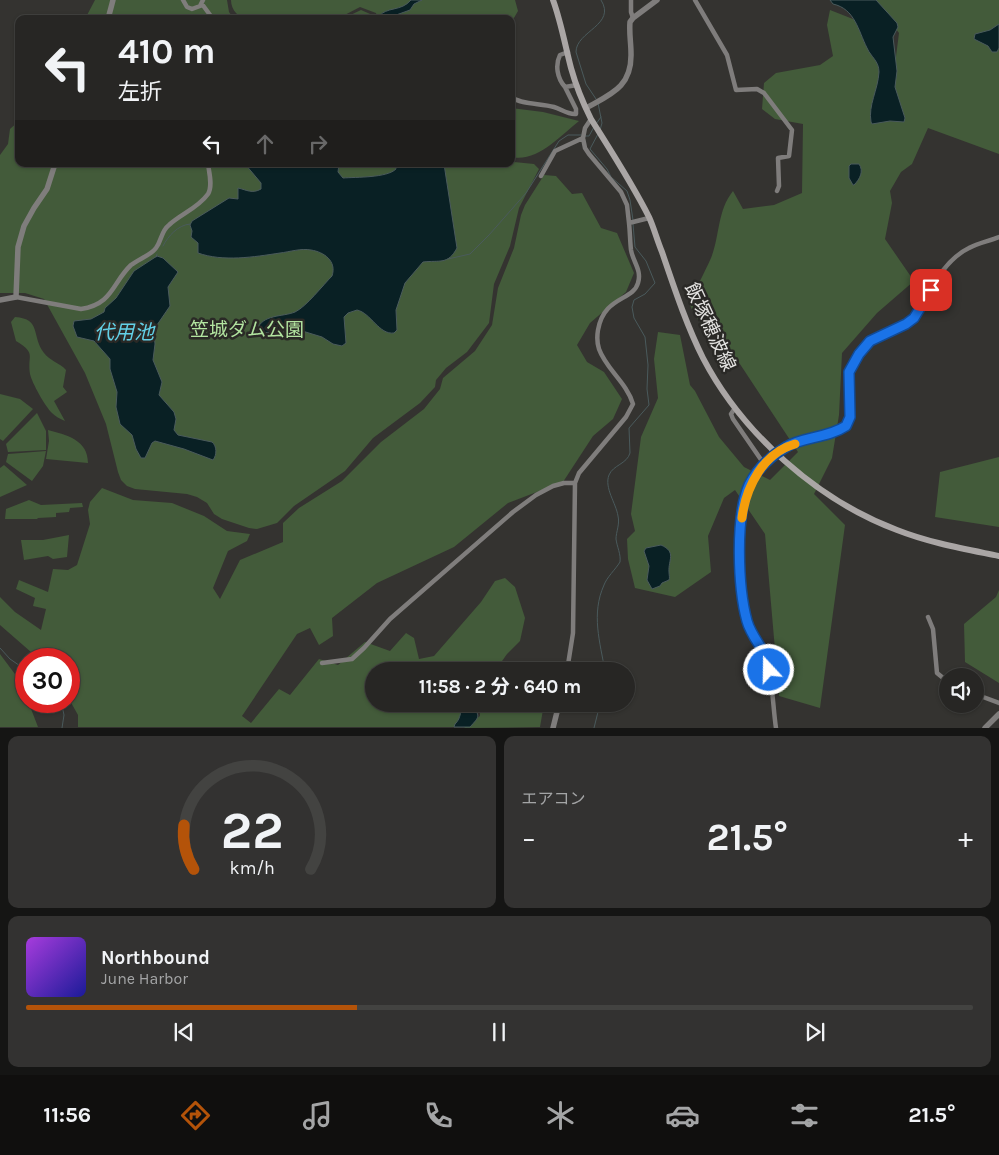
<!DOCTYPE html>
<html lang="ja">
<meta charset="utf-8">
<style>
:root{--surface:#272624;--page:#333231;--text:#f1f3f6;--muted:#a4a5a6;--line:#434341;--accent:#b45309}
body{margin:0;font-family:Karla,"Noto Sans JP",sans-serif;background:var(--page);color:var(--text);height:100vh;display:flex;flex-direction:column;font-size:19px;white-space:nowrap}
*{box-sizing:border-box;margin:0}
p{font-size:16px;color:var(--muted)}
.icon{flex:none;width:28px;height:28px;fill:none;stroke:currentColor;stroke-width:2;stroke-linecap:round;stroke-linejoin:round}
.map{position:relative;height:728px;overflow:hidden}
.sheet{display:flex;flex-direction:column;gap:8px;padding:8px;background:#151514;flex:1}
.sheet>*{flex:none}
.guide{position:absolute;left:15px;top:15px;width:500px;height:152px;border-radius:10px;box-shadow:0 1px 4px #0004,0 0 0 1px var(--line);background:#272624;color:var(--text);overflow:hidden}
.tools{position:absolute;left:939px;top:668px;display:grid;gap:10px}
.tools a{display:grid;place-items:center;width:45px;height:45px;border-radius:50%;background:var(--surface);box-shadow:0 1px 4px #0004,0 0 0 1px var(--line);font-size:25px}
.speed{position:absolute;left:15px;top:648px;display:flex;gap:10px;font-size:25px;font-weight:700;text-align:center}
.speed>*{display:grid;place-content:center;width:65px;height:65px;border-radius:50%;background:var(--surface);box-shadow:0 1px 4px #0004,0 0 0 1px var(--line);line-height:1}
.speed .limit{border:8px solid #d22;background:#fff;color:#111}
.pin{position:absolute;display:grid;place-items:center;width:42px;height:42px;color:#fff;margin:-21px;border-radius:10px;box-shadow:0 2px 8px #0006}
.me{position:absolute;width:55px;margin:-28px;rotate:339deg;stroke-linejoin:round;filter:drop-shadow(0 0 4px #0008)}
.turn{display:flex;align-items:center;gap:18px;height:105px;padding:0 20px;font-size:22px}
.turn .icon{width:65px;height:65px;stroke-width:2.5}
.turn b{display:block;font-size:35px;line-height:42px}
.lanes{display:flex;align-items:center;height:48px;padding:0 20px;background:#0003;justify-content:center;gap:25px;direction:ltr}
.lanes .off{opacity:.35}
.big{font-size:38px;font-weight:700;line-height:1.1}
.sheet .widget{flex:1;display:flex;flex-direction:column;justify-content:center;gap:8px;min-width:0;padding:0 18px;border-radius:10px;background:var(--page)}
.sheet .dial{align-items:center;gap:0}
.dial svg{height:130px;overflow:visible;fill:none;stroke:var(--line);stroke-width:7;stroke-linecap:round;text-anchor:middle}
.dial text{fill:var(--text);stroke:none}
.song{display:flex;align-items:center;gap:15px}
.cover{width:60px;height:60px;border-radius:8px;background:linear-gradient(135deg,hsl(280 70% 55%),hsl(240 70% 35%))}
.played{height:5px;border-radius:2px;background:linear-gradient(90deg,var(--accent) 35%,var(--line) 35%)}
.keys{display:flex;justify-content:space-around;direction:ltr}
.heat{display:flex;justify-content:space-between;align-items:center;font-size:28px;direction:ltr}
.sheet .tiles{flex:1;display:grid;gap:8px;grid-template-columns:1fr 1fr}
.widget:last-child{grid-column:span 2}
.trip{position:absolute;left:365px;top:662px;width:270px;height:50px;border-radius:25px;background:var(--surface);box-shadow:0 1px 4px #0004,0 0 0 1px var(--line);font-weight:700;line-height:50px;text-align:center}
.tabs{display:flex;height:80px;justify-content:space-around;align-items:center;background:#100f0e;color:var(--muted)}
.tabs .icon{width:35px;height:35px}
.tabs .on{color:var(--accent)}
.tabs b{font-size:22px;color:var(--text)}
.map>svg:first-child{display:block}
.green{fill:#435b3a}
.water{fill:#092024;stroke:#4a5a5c}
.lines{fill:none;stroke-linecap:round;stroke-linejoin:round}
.stream{stroke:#4a5a5c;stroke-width:1}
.minor{stroke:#7f7d7c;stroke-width:4.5}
.tertiary{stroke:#7f7d7c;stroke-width:5.5}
.secondary{stroke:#aaa6a5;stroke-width:6}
.minor-bridge{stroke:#7f7d7c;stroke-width:4.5}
.route-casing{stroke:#114b97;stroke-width:12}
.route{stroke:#1a73e8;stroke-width:9}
.slow{stroke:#f59e0b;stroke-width:9}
.labels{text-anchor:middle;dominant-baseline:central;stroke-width:5;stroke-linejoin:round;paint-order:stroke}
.street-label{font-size:19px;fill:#e3e2e0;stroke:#2a2926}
.park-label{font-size:19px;fill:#b2e4a0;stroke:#2a2926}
.water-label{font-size:20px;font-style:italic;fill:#62d0e6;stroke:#2a2926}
</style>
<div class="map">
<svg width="999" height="728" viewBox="0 0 999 728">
<rect width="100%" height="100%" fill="#343330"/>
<!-- green -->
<path class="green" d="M95,0H227L229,12L234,19H85Z
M231,0H515L518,11L511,23V19H342L361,10L377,17L376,13L360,7L337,19H315L313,16C303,19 292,20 282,19C276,18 268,14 262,15C260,15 258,17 255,18C242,22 231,12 231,0Z
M874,0H999V154L928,128L912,164L901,172L890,191L892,203L885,239L914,281L877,313L842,353L839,415L832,458L814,494L845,525L820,708L779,696L765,534L735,490L724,498L708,536L711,572L675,597L635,588L628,559L627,539L635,531L631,514L641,437L658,398L654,359L658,332L680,335L690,385L695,391L719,437L744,467L770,480L798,452L732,352C728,344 725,343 718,338C706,330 695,319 690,305C695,289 704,274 711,258C720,236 717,211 733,191L743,209L774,205L802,193L803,124L775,119L762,109L764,83L776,73L820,65L833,56L827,25L830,10L858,21L893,80L899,33Z
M511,108L543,112L579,121C560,136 537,163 511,157Z
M19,121V164H511V162H514L534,164L539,169L519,208L510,246L494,284L489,323L467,352L446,368L436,380L435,387L420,403L373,438L345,471L294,506L277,523L257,529L249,528L222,519L214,514L207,503L197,497L187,494L135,489L127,486L121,480L118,472L106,424L85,373L44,299L25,293H0V155L8,144L10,129Z
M544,175L556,176L572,194L582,193L601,228L617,233L634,273L626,292L590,323L577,345L587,362L604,372L622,399L613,419L593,436L563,482L508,503L454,547L377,583L332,618L333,636L319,645L310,628L297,634L242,716L251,723L279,689L290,695L319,659L338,665L365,642L390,651L406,633L414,638L419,659L434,656L481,602L495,581L505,578L515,587L525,618L520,641L507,654L495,671H374V704H468L461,727H78V715L69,699V659H39L0,625V597L15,612L41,630L46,609L33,606L35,598L16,589L19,580L48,592L53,569L68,570L77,565L90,524L88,510L90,502L102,488L133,500L172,503L204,516L227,531L250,534L247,541L228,551L213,588L220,599L240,560L283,542V523L299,508L342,481L381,442L424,409L440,389L443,378L475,351L492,325L498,288L514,248L521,215L525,205Z
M15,317C42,319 31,336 44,353C50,361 60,363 66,370L63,387L67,392L54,401L65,421C60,419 55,416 52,413C45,406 32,383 30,374C27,354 37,354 16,341L11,322Z
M0,394L20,399L33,409L3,441L0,439Z
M37,413L46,431V450L8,452L6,444Z
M48,430C67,435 88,440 88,463L46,459L49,441Z
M46,451L43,466L32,481L6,462L8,454Z
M999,457V527L935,517L940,472Z
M4,465L27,485L0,497V468Z
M29,500L41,505L82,503L83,507L70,508L69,512L56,513V517L38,518L37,519H5L6,509Z
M69,535L67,557L53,559L48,556L24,560L21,540H43Z
M999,590V683L965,662L964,624L996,597Z
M0,654C9,667 26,685 26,701H28L38,727H0Z
M480,704H544L540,727L464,728L480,716Z"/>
<!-- water -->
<path class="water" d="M411,0H422L414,4L410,10L385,19H379L378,17C387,6 401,12 411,0Z
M830,0H876L897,23L898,27L893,37L897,71L895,87L905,118L904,122L890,121L872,124L871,122C868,105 878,90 879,72C879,61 871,57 867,48C858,30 855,9 833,4Z
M999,24V48L997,52H992L988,46L974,39L975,34L990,30Z
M245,164H303L307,167L311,164H339L338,172L343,178C356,177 387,178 396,169L395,164H444L457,248C448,265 440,260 423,262L405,283L396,310L397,330L394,333C379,335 371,313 357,310L348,313L344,317L346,343L342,346L333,344L322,337L299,330L259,333L257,330C262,314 283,317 295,312C306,307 323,285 332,276C337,261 324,252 311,250C301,248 289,252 280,253C254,257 223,262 198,253V243L191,237L192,231L190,225L192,221L229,198L238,199V188C247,190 252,194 261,189V183Z
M851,164H859C864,171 860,179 854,185H853L849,178V166Z
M157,256L163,258L178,272L168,287L170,306L157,325L154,333L155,344L153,360L162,382L159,395L174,412L176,419L174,430L178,435L212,442C217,446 217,455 213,460L184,449L155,441L152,443L145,458H141L136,449L132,435L120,424L116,407L117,392L110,369V359L94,341L77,337L73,326L74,321L91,319L104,312L105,308L116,298L134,271Z
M661,545C677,552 668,560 669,572C669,575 670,578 669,580L662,583L660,586L652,589L647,580L649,566L644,551L646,548Z
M466,704H472C480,717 480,716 470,727H454L455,724C462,718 459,709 466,704Z"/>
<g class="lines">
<!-- stream -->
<path class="stream" d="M596,99L586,84L576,52C576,31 617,25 601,0
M598,103L602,123L600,130
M596,124L601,117
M598,134L590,149L607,169L611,177L627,191L630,200L633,220
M585,136H589L594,127
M163,246C168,236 178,225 190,224
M156,257L157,254
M448,259L470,254L489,235L526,193L559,141L568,135H581
M0,648L10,659L26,670
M605,671C600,642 591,614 604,585C607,577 615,570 620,562C621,554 617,547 616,539C616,532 620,524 618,516C616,503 604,488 609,475C613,465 627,464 630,453L629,428L649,405L647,389L648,365L645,337L634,318L632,307L634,300L645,294L655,283L646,261L635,247L633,224
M61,701L64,715L62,728
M594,728L600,704"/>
<!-- minor -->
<path class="minor" d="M183,0L187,7L192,9L200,6L203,0
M631,0V12L633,18
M695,0L727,55L736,90L757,89L764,93L792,130L789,156L778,158L779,186L777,191
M202,4L213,19
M568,52L560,55C555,65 557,78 565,87L577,85
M511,97C522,105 541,103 554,107C561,109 568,115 576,114V109L565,87
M583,138L585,148L589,154L621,192L627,205L629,223
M541,176L555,151L583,138L585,128L591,119
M16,297L81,309C113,304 112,283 131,265C139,259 151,255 156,248C162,240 161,231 169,225C181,214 198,208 208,194C213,186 209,172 208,164
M735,408L731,414L733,419L764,464
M788,446L828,434L846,426C853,410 848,392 849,375C849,370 852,366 855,361C873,333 890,336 914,318C929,294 942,261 969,248C978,243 989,241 999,237
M770,459C762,466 753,477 749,486C736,519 737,588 748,622C752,638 764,651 768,667C773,686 773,708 776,728
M928,617L933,629L937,673L948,682
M322,663L352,659L364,648L390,619L513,512L536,495L553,486L564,483H575
M567,671L573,633L575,483L579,473L626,417L633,404C627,383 606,369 599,349C597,343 597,336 598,330C604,296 633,301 638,283C642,270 633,262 631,250C630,241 630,232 629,223L649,218
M975,694L999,703"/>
<!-- tertiary -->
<path class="tertiary" d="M108,19L113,0
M586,108C611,94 632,87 631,53C631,43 629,33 630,22L633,18L657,0
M0,300L16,297L18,247L24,226L34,208L47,189L55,164
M553,728L559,704
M985,728L999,714"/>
<!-- secondary -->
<path class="secondary" d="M553,0C561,22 565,45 571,68C576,86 583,103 591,119C611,151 632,183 649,217C654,228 657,240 662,252C674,287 686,324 703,358C742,433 817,500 897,530C930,543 965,549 999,556"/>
<!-- minor-bridge -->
<path class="minor-bridge" d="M770,459L788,446"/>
</g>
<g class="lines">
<!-- route casing -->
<g class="route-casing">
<path id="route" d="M769,670C767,663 766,657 763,651C757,641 750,632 747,621C738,588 735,517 749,485C757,469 771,456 786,447C802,437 828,438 846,426L850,417L849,372L859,354L870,341L906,324L914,318L931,290"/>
</g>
<!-- route -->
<use href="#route" class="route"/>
<!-- slow -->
<path class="slow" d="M742,518C746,487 763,453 795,444"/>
</g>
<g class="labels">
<!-- street labels -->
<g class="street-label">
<text transform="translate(710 327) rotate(65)">飯塚穂波線</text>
</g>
<!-- park labels -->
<g class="park-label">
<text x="247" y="330">笠城ダム公園</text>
</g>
<!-- water labels -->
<g class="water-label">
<text x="124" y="332">代用池</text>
</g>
</g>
</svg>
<div class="tools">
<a><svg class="icon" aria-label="sound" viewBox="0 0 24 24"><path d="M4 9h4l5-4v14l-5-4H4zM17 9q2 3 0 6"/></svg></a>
</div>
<div class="speed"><div class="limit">30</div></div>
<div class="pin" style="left:931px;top:290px;background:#d93025"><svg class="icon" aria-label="arrive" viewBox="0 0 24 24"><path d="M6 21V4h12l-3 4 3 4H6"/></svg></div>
<svg class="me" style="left:769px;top:670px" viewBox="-20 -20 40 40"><circle r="17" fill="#1a73e8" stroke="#fff" stroke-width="3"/><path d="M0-11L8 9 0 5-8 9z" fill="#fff"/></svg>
<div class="trip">11:58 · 2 分 · 640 m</div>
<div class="guide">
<div class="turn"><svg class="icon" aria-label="left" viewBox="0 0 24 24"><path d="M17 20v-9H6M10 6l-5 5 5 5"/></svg><div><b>410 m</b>左折</div></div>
<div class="lanes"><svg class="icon" aria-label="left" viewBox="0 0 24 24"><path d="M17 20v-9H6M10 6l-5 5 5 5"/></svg><svg class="icon off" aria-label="ahead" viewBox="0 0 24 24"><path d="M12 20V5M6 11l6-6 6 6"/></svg><svg class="icon off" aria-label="right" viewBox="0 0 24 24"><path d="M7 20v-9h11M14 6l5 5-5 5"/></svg></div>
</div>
</div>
<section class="sheet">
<div class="tiles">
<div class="widget dial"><svg viewBox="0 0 100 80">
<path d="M14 69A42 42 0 1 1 86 69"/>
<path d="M14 69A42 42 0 0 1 8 42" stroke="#b45309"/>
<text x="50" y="56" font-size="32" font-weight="700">22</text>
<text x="50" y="72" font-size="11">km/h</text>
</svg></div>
<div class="widget"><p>エアコン</p>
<div class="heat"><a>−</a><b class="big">21.5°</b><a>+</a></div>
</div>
<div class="widget">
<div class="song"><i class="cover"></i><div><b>Northbound</b><p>June Harbor</p></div></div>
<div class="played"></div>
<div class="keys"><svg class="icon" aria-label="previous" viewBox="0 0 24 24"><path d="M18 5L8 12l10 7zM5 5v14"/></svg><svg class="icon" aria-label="pause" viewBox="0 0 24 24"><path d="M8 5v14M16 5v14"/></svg><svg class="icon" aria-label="next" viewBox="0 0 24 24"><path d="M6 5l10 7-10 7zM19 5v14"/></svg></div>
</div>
</div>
</section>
<nav class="tabs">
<b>11:56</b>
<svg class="icon on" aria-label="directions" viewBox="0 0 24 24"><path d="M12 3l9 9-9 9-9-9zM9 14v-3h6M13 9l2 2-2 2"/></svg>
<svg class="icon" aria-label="music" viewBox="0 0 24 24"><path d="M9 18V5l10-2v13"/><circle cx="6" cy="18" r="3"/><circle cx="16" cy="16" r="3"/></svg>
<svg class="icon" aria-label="phone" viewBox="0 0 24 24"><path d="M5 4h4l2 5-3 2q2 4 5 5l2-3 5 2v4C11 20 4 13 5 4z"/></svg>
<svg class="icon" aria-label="climate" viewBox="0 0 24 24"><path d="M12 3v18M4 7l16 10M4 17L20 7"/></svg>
<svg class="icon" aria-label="car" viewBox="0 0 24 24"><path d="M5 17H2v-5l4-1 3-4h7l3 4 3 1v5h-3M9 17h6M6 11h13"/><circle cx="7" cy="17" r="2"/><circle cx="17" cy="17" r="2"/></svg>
<svg class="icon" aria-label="filters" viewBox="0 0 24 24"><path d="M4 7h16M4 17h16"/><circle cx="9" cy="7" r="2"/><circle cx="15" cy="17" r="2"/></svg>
<b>21.5°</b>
</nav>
